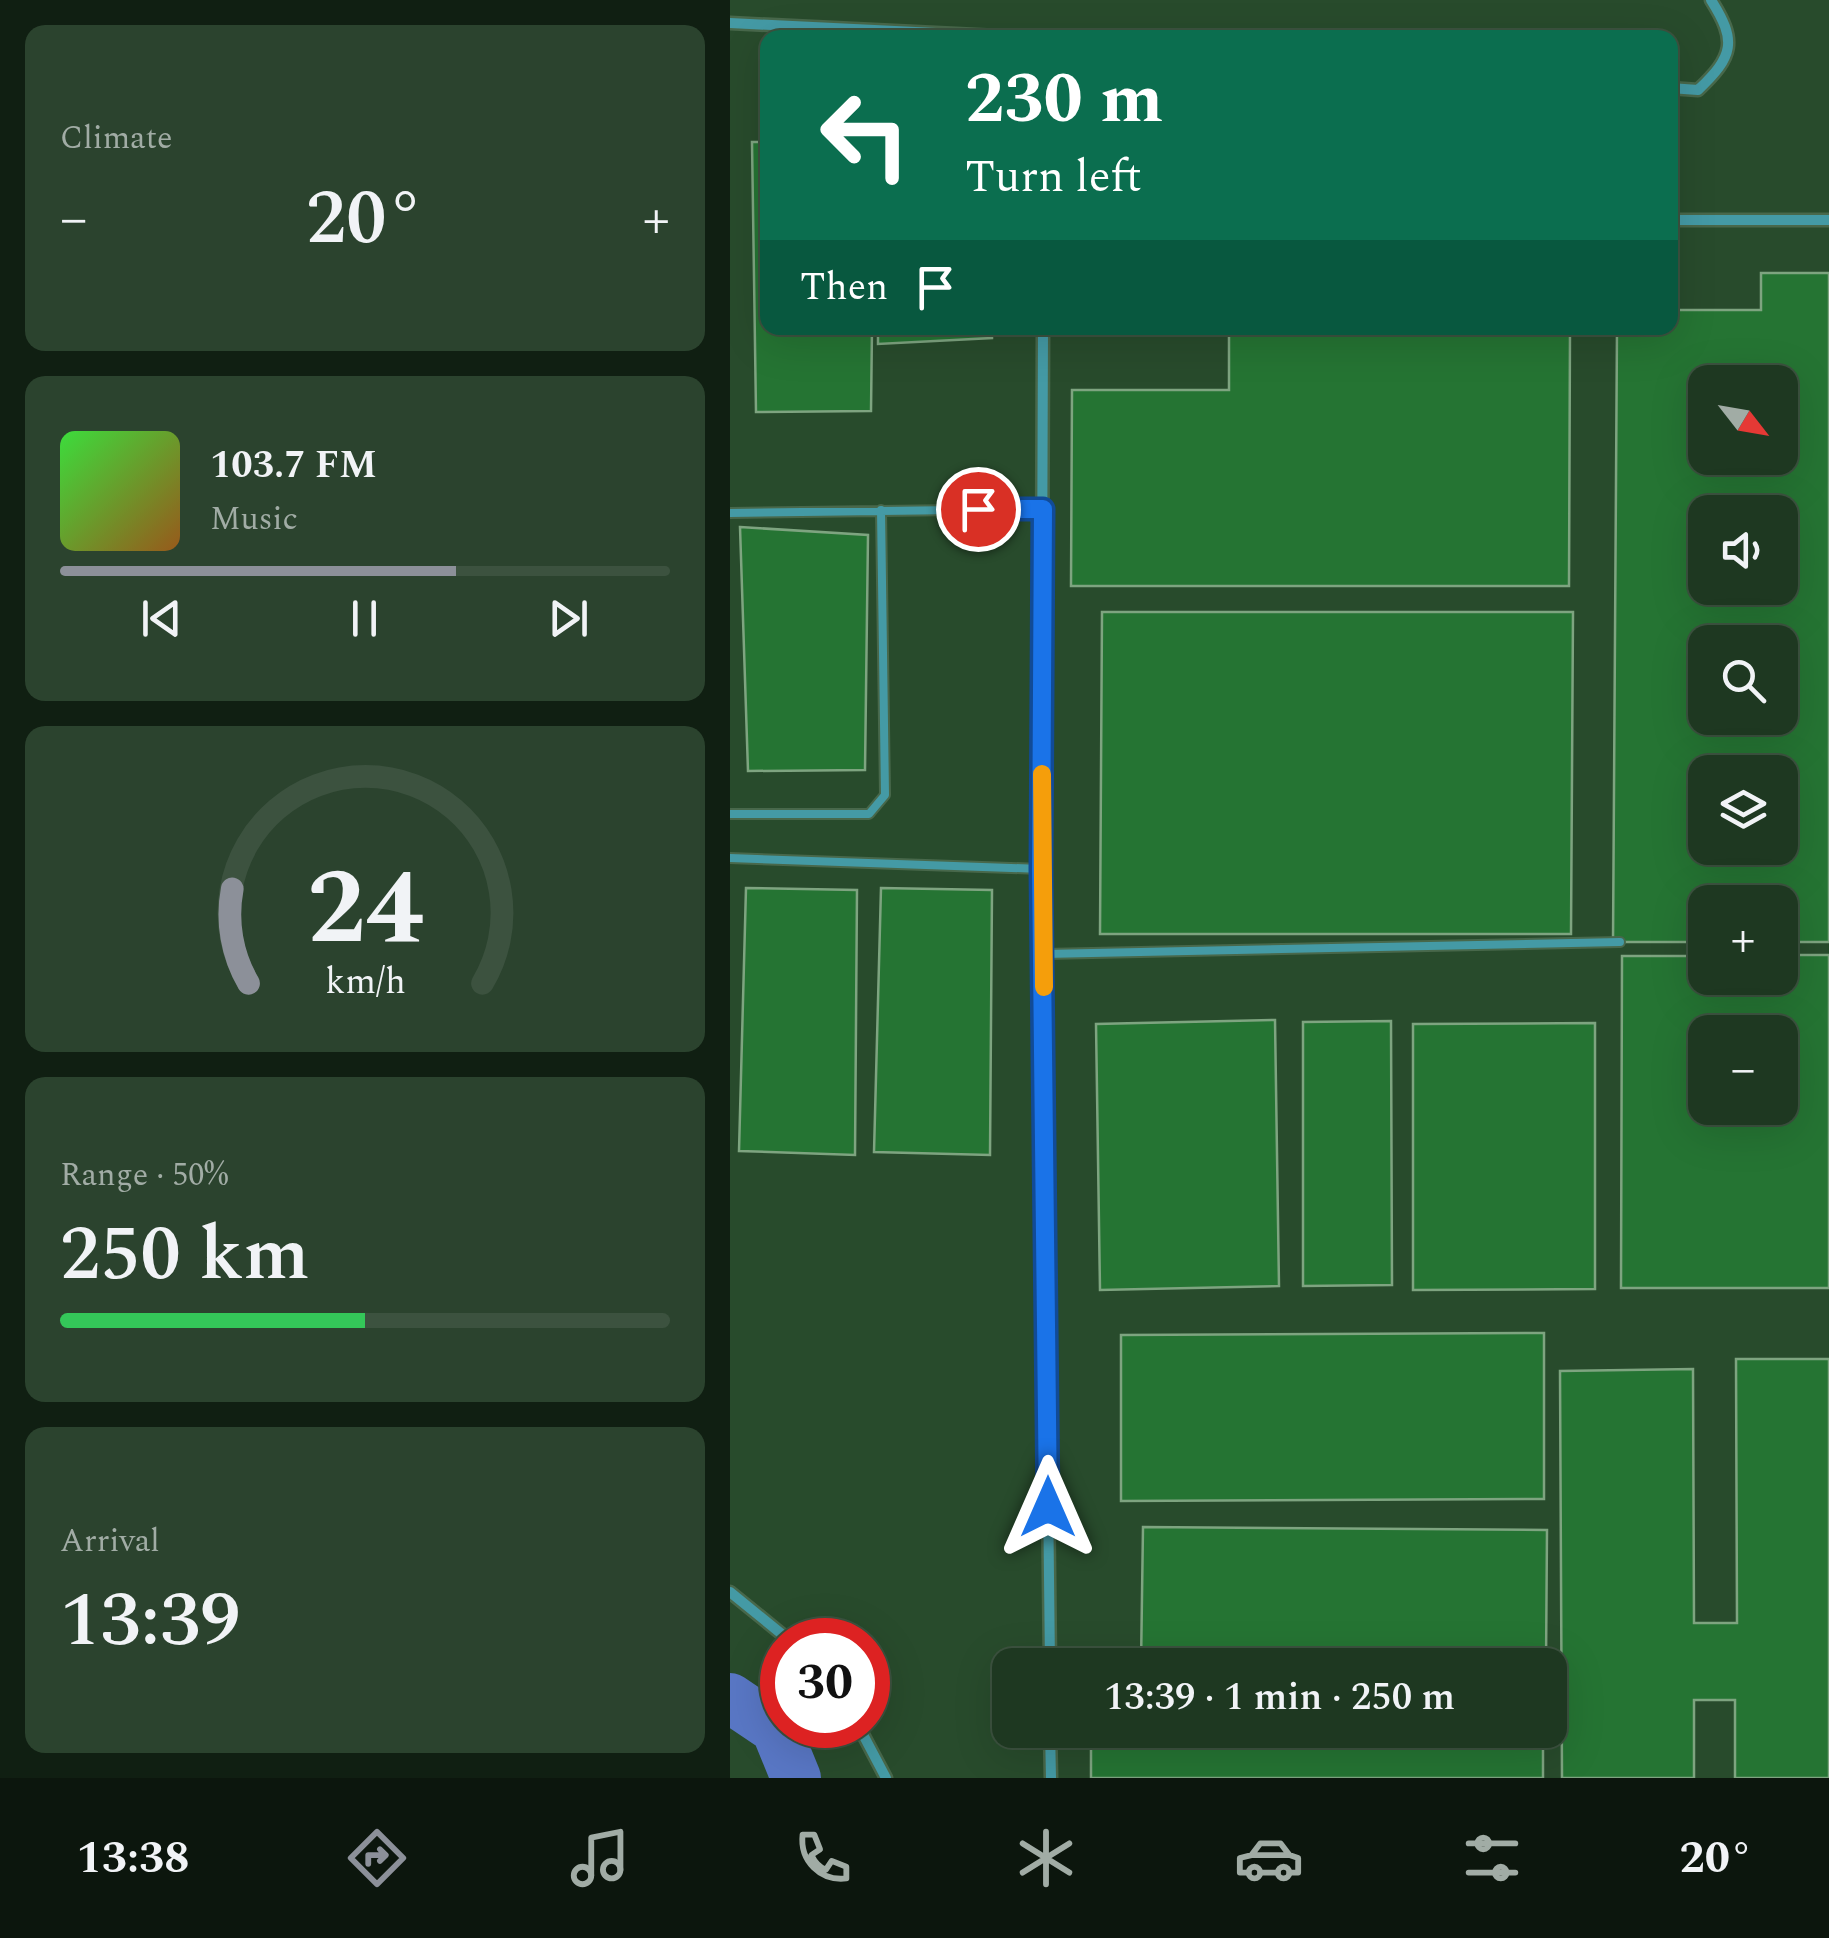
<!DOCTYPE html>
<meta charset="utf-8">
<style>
:root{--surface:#1e3821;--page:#2b432e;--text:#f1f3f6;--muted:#a1aca5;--line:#3c523f;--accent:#8c9099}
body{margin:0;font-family:Spectral,serif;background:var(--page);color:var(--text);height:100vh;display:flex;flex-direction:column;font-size:38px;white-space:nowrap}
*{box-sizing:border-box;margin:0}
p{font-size:32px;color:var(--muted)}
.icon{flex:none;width:55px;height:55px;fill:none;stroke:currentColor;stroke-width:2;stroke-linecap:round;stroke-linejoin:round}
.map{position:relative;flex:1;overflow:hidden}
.panel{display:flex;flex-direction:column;gap:25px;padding:25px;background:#101f12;width:730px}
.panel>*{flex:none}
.guide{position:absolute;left:30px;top:30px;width:918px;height:305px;border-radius:20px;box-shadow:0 10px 40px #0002,0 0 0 2px var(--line);background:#0b6e4f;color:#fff;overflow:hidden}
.needle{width:65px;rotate:121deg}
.fabs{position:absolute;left:958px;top:365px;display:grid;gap:20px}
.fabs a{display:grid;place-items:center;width:110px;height:110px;border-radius:20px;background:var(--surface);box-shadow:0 10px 40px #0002,0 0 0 2px var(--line);font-size:50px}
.speed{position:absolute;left:30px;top:1618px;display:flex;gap:20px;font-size:50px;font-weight:700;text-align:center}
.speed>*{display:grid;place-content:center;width:130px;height:130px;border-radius:50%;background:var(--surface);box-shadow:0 10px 40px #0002,0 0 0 2px var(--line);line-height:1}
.speed .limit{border:15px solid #d22;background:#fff;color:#111}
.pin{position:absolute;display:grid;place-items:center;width:85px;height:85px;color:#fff;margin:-42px;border:5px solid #fff;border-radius:50%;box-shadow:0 2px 10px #0007}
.me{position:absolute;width:110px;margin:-55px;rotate:0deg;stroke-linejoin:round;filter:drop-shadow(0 0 8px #0008)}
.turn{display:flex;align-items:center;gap:35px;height:210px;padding:0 40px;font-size:45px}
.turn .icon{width:130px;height:130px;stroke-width:2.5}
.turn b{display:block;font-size:70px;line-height:85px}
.then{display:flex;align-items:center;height:95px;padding:0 40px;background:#0003;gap:20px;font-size:38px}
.big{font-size:75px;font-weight:600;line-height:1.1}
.panel .card{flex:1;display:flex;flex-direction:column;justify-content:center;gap:15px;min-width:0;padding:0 35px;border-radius:20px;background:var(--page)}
.panel .dial{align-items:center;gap:0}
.dial svg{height:260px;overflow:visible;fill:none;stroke:var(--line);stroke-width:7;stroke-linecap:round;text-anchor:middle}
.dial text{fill:var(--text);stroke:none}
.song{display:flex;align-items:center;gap:30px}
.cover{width:120px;height:120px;border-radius:15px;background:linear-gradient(135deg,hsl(120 70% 55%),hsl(30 70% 35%))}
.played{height:10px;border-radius:5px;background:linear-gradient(90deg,var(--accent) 65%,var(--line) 65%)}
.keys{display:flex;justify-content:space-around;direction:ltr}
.heat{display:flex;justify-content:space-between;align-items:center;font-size:55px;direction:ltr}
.charge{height:15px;border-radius:8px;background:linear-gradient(90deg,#34c759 50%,var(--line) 0)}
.trip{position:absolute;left:262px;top:1648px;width:575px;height:100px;border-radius:20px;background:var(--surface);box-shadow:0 10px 40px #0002,0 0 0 2px var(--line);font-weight:600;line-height:100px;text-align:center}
.tab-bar{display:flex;height:160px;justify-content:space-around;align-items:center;background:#0c160d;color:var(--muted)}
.tab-bar .icon{width:70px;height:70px}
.tab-bar .current{color:var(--accent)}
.tab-bar b{font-size:45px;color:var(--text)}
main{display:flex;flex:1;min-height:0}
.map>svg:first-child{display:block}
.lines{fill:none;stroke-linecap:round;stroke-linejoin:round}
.river{stroke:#5977c5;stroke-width:50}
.building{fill:#257433;stroke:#7ea480;stroke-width:2.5;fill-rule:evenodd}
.service-casing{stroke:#48684b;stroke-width:12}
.minor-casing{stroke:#48684b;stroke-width:15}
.service{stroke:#449aa5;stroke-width:8}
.minor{stroke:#449aa5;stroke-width:10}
.route-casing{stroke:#114b97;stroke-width:25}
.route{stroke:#1a73e8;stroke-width:18}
.slow{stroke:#f59e0b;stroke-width:18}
</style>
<main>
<section class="panel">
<div class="card"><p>Climate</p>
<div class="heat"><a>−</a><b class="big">20°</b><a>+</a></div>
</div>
<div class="card">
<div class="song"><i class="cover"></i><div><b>103.7 FM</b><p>Music</p></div></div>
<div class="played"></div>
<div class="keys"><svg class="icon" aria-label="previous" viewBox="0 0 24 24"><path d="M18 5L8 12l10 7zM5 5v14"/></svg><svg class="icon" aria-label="pause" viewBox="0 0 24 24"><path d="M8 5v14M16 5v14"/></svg><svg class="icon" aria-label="next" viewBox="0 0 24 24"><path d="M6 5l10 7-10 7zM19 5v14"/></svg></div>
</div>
<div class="card dial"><svg viewBox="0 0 100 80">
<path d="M14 69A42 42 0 1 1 86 69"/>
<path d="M14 69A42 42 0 0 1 9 40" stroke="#8c9099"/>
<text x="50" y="56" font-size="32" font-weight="700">24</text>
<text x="50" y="72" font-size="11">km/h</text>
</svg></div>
<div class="card"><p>Range · 50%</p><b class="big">250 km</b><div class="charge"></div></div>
<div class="card"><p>Arrival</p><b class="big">13:39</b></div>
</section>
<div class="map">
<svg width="1099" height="1778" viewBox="0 0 1099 1778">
<rect width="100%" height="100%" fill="#284b2c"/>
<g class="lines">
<!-- river -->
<path class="river" d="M0,1698L46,1729L66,1778"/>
</g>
<!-- building -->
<path class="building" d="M22,142H38V328H142L141,411L26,412Z
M1031,273H1099V942H1050V902H975V942H883L887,328H940V310H1031ZM975,382H1050V458H975ZM975,512H1050V588H975ZM975,642H1050V718H975ZM975,772H1050V848H975Z
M148,328H262V338L148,344Z
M499,328H840L839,586H341L342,390H499Z
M10,527L138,535L135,770L18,771Z
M372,612H843L841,934H370Z
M16,888L127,890L125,1155L9,1151Z
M151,888L262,890L260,1155L144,1152Z
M1050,955H1099V1288H891L892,956H975V978H1050ZM975,1032H1050V1108H975Z
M545,1020L549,1286L370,1290L366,1024Z
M661,1021L662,1285L573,1286V1022Z
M865,1023V1289L683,1290V1024Z
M814,1333V1499L391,1501V1335Z
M1006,1359H1099V1778H1005V1700H964V1778H832L830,1371L963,1369L964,1623H1007Z
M413,1527L817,1530L816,1665H411Z
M813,1740V1778H361V1743Z"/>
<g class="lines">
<!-- service casing -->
<g class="service-casing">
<path id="service" d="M0,513L313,509
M0,814H139L155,795L151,510
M0,858L311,869
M314,954L890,942"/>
</g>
<!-- minor casing -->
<g class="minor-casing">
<path id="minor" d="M0,23L306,38
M940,88L968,90C1004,56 1007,41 981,0
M940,220H1099
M313,328L311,869L320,1665
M0,1592L59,1640
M128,1725L156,1778
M320,1730L321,1778"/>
</g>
<!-- service -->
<use href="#service" class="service"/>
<!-- minor -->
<use href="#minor" class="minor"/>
</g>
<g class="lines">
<!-- route casing -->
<g class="route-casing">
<path id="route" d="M248,509H313L311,869L318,1507"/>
</g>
<!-- route -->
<use href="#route" class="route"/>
<!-- slow -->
<path class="slow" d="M312,774L314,987"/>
</g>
</svg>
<div class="fabs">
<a><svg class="needle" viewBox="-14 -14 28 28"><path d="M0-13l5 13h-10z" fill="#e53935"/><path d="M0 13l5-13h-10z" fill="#a1aca5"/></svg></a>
<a><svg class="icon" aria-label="sound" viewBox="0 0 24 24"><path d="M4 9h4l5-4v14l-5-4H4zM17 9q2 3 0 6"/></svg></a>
<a><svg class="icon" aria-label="search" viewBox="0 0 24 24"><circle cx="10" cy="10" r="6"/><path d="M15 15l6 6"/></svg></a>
<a><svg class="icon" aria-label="layers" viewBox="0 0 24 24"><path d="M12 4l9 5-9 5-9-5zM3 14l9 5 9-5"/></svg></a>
<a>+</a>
<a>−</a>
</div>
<div class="speed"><div class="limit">30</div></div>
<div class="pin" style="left:248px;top:509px;background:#d93025"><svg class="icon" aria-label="arrive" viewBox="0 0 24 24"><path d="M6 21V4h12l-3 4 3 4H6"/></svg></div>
<svg class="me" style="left:318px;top:1507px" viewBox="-20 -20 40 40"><path d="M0-17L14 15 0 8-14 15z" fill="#1a73e8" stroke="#fff" stroke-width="4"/></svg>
<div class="trip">13:39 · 1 min · 250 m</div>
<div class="guide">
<div class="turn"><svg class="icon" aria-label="left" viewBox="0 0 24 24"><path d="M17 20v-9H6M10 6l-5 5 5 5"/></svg><div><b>230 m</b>Turn left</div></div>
<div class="then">Then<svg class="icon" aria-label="arrive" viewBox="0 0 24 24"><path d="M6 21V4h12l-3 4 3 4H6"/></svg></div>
</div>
</div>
</main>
<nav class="tab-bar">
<b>13:38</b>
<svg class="icon current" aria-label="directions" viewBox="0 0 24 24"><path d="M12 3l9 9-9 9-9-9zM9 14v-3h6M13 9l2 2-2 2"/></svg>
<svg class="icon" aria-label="music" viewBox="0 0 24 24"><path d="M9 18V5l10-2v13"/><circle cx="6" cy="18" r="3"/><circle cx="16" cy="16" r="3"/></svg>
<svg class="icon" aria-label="phone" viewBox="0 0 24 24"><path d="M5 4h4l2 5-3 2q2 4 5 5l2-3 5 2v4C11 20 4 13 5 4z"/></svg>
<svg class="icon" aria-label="climate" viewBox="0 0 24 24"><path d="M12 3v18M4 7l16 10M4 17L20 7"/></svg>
<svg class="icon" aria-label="car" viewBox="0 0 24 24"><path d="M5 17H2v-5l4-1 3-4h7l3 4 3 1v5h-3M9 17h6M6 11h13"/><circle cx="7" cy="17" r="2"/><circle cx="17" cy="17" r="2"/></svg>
<svg class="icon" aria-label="filters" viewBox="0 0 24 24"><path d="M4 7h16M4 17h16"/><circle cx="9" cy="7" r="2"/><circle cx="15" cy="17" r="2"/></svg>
<b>20°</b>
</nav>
